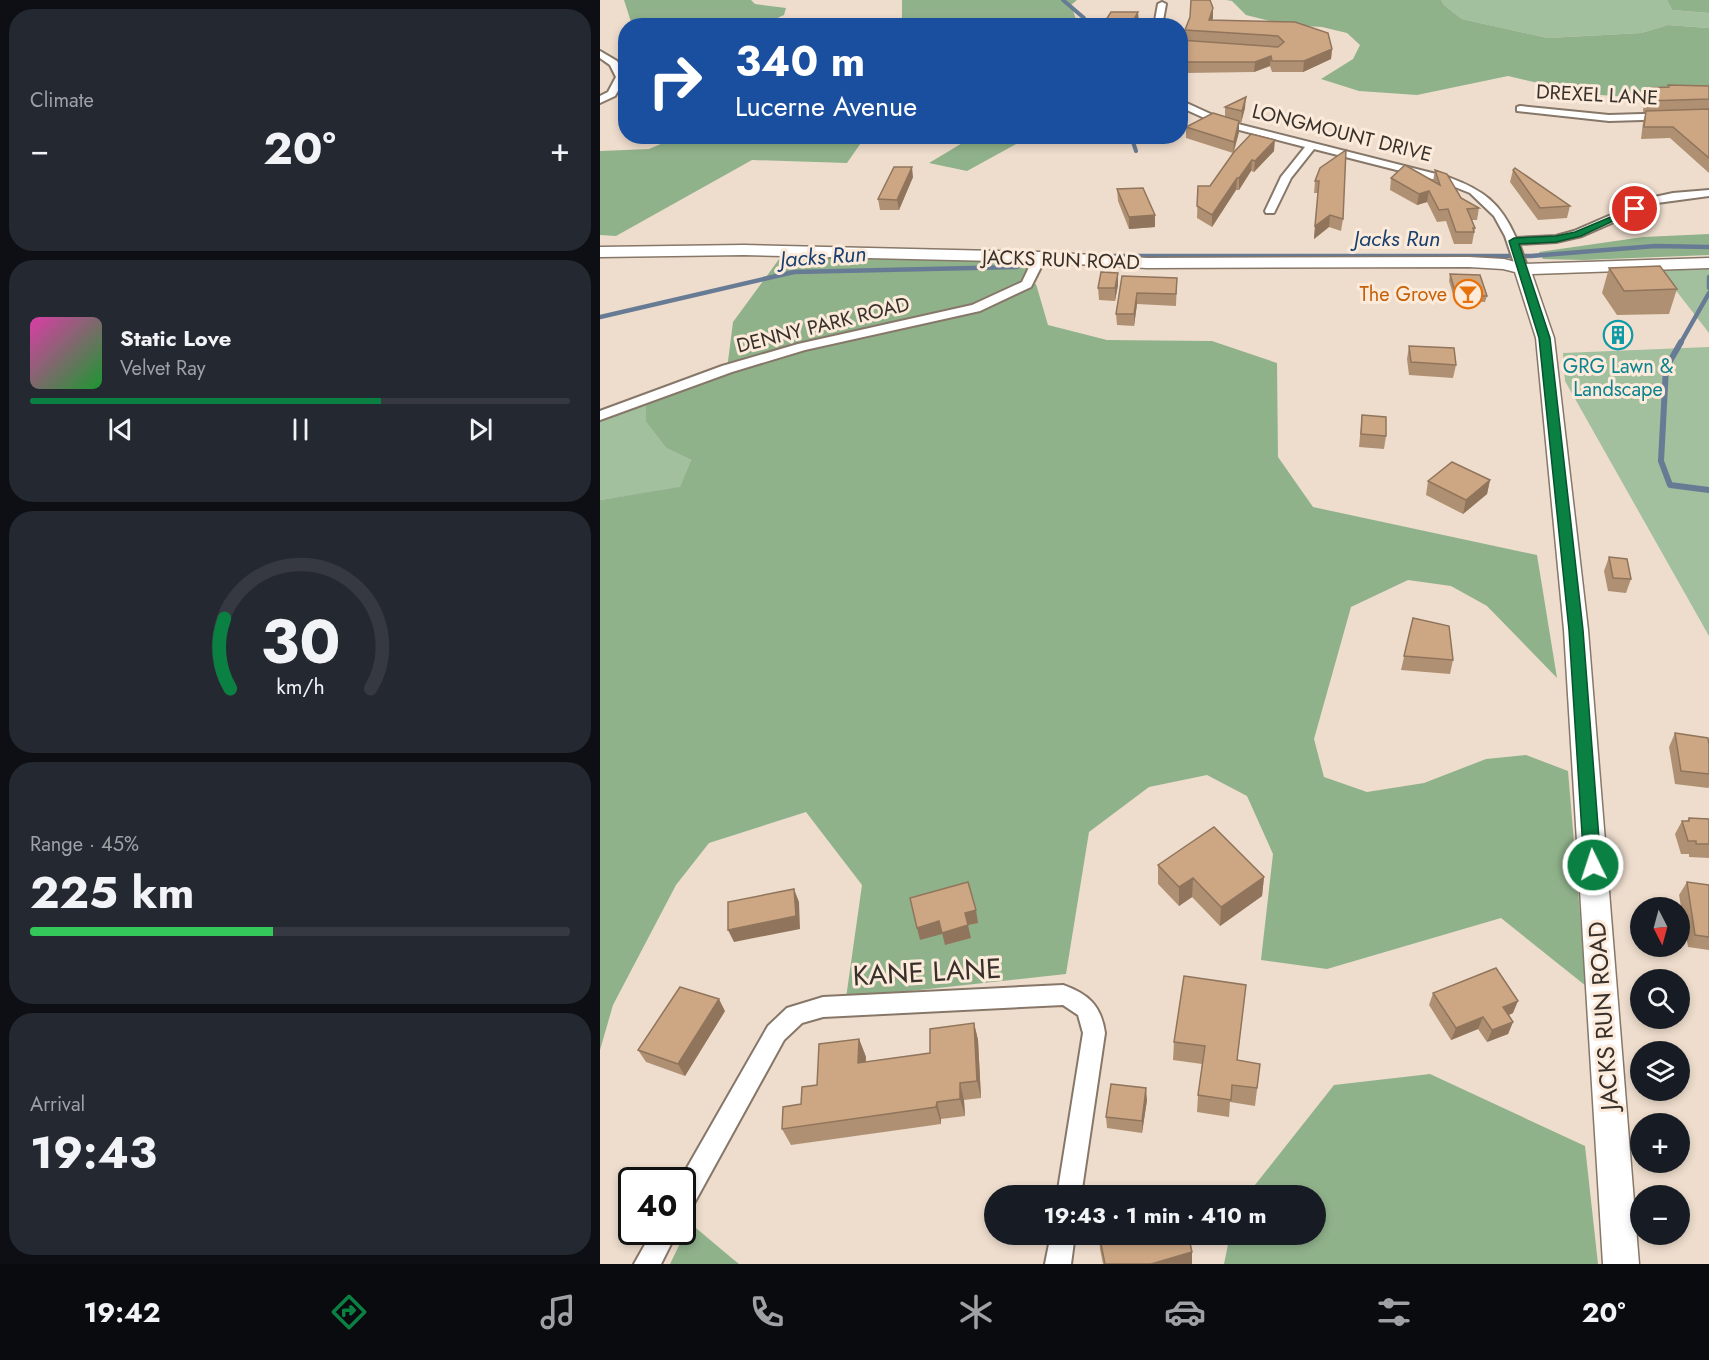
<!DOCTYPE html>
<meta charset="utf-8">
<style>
:root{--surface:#171b24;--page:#242831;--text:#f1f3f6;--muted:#9ea1a6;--line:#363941;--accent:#0b8043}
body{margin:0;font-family:Jost,sans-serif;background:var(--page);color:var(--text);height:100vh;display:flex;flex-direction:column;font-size:22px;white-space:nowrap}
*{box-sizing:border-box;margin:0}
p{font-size:20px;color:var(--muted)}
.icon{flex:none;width:33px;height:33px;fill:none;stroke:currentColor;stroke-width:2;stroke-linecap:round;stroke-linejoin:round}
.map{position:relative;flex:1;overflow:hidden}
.sheet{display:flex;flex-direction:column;gap:9px;padding:9px;background:#0d0f14;width:600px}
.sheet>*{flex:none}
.guide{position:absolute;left:18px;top:18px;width:570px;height:126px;border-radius:24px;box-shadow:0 3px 9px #0003;background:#1a4fa0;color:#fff;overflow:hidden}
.needle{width:39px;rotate:174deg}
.tools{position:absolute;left:1030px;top:897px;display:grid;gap:12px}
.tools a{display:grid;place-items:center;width:60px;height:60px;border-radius:50%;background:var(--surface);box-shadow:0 3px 9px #0003;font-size:30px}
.speed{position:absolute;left:18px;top:1167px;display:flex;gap:12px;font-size:30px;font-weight:700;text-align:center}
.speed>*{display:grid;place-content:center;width:78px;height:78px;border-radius:50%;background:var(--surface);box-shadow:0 3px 9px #0003;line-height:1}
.speed .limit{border:3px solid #111;border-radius:9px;background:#fff;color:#111}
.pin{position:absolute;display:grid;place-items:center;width:51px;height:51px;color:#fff;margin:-26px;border:3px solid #fff;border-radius:50%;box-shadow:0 2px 6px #0007}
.me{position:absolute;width:66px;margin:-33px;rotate:356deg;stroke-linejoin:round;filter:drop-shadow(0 0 4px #0008)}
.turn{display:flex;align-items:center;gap:21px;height:126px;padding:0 18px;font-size:27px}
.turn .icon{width:78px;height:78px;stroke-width:2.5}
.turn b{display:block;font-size:42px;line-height:51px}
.big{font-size:45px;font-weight:700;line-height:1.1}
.sheet .card{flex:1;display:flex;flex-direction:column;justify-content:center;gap:9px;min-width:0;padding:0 21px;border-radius:24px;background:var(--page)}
.sheet .dial{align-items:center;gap:0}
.dial svg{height:156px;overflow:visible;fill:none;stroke:var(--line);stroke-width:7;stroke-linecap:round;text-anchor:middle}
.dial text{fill:var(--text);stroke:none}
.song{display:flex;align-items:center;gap:18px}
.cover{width:72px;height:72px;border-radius:9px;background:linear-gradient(135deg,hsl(320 70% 55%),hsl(130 70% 35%))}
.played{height:6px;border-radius:3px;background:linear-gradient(90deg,var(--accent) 65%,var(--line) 65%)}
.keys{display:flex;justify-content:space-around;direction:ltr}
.heat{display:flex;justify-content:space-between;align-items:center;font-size:33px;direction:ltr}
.charge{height:9px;border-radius:4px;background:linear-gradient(90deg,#34c759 45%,var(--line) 0)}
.trip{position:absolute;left:384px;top:1185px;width:342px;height:60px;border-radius:30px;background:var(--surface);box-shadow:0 3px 9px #0003;font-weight:700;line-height:60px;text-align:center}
.tabs{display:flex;height:96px;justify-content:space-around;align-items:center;background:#090b0e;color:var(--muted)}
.tabs .icon{width:42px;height:42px}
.tabs .selected{color:var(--accent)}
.tabs b{font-size:27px;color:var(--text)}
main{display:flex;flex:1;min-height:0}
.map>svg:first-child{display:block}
.green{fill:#a2bf9e}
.forest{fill:#90b28b}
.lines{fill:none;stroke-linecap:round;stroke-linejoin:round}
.stream-far2{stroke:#687b94;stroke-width:4}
.stream-far1{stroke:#687b94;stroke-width:4.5}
.stream{stroke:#687b94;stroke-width:6}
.street-casing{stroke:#867768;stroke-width:4}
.secondary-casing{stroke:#867768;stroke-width:3}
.street{fill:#fff;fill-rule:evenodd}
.secondary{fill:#fff;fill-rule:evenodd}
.wall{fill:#b09072}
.shaded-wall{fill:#90755c}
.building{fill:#cda784;stroke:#90755c;stroke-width:1.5}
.route{fill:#0b8043;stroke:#07532c;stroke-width:1.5}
.labels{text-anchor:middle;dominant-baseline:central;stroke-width:6;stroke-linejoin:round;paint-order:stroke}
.far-street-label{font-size:20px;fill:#38312b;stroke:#fceada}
.far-food-label{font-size:20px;fill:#c56008;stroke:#fceada;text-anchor:end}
.far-culture-label{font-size:20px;fill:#0d838f;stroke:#fceada}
.far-water-label{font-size:22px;font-style:italic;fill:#174071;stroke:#fceada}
.street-label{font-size:24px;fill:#38312b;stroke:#fceada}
.near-street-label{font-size:28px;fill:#38312b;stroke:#fceada}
</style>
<main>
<section class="sheet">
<div class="card"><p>Climate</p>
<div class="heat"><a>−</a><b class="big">20°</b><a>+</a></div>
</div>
<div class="card">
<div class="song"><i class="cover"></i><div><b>Static Love</b><p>Velvet Ray</p></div></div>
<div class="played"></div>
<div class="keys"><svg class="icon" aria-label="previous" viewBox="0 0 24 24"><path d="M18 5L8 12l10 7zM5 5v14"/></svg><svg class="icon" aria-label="pause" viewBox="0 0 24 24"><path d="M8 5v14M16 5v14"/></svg><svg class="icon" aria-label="next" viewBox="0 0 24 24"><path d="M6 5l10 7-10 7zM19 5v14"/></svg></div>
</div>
<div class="card dial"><svg viewBox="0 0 100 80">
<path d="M14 69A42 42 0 1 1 86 69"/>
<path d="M14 69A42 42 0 0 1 11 33" stroke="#0b8043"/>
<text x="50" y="56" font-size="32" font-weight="700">30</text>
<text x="50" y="72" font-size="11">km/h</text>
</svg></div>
<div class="card"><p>Range · 45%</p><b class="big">225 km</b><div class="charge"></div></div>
<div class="card"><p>Arrival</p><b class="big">19:43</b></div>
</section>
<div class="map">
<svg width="1109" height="1264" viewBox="0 0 1109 1264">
<rect width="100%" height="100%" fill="#eeddcd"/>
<!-- green -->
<path class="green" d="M841,0H1067L1072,10L1109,13V28L1068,25L1041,33L948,38L862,19L844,5Z
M1109,269V333L1060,270Z
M1109,347V636L965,381L963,353Z
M46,404V422L66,448L91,460L80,488L0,500V421Z"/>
<!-- forest -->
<path class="forest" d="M24,0H151L155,4L186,8L184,15L162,25H133V22L112,26L32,25Z
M302,0H477L471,5L478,25H233L302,20Z
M626,0H841L844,5L862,19L948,38L1041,33L1068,25L1109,28V86L1093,91L1030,97L986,94L908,76L817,95L759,91L721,79L753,59L760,45L747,33L722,27L686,25L646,15L632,1Z
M1067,0H1109V13L1072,10Z
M374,136H429V137L367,171L329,163Z
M77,137V136L265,137L247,163L152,160L16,236L0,235V151L49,149Z
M1109,234V255L983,260L943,259L939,252L1043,237Z
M185,251L440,257L428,284H436L448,325L507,340L612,341L677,363L678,457L713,507L937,555L957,678L887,606L851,586L808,580L751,607L714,739L724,777L767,792L824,783L886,759L926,755L968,771L986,986L901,918L727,969L661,960L673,854L647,796L607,775L549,787L489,832L466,974L246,998L262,885L206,812L109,843L76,885L13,1005L0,1050V500L80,487L91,460L66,448L46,422V399L127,369L133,322Z
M830,1074L985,1146L998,1264H624L630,1235L716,1234V1196L647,1195L734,1085Z
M90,1223L134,1260L139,1264H70Z"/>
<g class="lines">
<!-- stream-far2 -->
<path class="stream-far2" d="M463,0L484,18L481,26
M531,136L536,151"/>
<!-- stream-far1 -->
<path class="stream-far1" d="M506,256H931L1055,246L1109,247
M451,267L464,265
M1109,277V288
M0,317L194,272L417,267
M1080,344L1109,293"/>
<!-- stream -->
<path class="stream" d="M1081,342L1066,368L1061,461L1070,485L1109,490"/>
<!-- street casing -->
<g class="street-casing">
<path id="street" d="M562,2L566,4L562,26H554L558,4Z
M0,51L17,61L26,77L15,96L0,103V96L8,92L16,77L10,65L0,58Z
M580,100L626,121L848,177C883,190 900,202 916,238L956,236L974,231L1050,198L1073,193L1109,190V196L1057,203L982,236L956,242L919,244L928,269L922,272L916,269L905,236L894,216L870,193L840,181L714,149L691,178L674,213H666L665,211L681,177L705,147L620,125L580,107Z
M920,106L1009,115L1109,112V118L1009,121L917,111V107Z
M440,254L446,257L431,287L380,311L205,350L132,372L0,420V411L122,366L198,344L372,305L422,282L434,257Z
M463,985C488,994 501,1005 505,1033L481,1196H457L483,1033L478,1015L463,1005L223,1017L202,1023L184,1040L91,1209L82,1212V1180H80L168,1026L187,1008L223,997Z
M52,1232H77L61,1264H34Z
M451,1234H475L471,1264H445Z"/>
</g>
<!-- secondary casing -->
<g class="secondary-casing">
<path id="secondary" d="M144,245L440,252L547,258L869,257L904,259L923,264L1109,258V268L932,274L954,338L988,630L1039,1264H1003L964,630L936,338L915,272L903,269L869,267L547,268L440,262L144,255L0,257V247Z"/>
</g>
<!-- street -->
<use href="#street" class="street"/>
<!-- secondary -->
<use href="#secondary" class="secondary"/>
</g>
<!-- wall -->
<path class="wall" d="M613,18L612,20L732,49L731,59L703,72H672L670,66L654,72L584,73L583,68H580V40H584L585,30Z
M1068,85L1109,86V173L1070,138L1041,139L1043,122L1046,112H1043L1044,99L1047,88L1068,87Z
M625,107L645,108L641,123L639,122V132L634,152L674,151L654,172L651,171L639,190H636L612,227L597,218L598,186H610L633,153L586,138V127L625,117Z
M720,168L743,219L741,231L729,227L714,239L718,193H714L715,181Z
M835,170L861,198L879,208L877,220H871L875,228L872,244H854L846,221L837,222L827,202L817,205L790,190L791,178L833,181Z
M913,170L970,206L967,218L938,220L910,182Z
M313,177L299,210H280L278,199Z
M517,189L555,227L529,229L518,201Z
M1009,268L1077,289L1069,314L1017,315L1002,293Z
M850,274L887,296L885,302L855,301L849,281Z
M522,276L577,278L576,306L537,304L534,326L517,325L516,314Z
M518,285L515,301L499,300L498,288Z
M809,346L856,365L853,378L809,375L807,359Z
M762,415L786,436L784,449L759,447Z
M890,480L887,494L863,514L826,495L828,481Z
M1009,557L1031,579L1026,593L1008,591L1004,571Z
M813,618L853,660L850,674L801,670Z
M1075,733L1109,745V787L1108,788L1075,784L1069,747Z
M1089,818L1109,819V858L1089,857V854H1081L1075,834L1082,821H1087Z
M558,865L664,877L662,896L620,926L592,897L579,906L558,884Z
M1087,882L1109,885V950L1088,947L1079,895Z
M584,976L638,1060L660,1064L655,1106L630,1102L629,1117L597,1112L598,1095L602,1064L573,1060L574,1042Z
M833,993L913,1013L909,1015L913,1022L908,1034L887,1042L878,1029L851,1040L829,1005Z
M125,1011L85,1076L46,1062L38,1050Z
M374,1023L378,1040L381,1098L364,1100L365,1116L341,1119V1124L191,1145L182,1129L217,1085L259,1039L266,1057L265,1062L330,1053Z
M547,1100L542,1133L507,1128L506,1117Z
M499,1234L592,1264H503L500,1249Z"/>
<!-- shaded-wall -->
<path class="shaded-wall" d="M613,8V18L609,30V20Z
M538,12L539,22L536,26H530Z
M732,49L731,59L703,72L704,61Z
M671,56L670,66L654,72L655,62Z
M646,97L645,108L641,123L642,111Z
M639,121V132L633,153L634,142Z
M675,140L674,151L654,172L655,161Z
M652,160L651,171L639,190V178Z
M312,167L313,177L299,210L297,200Z
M637,178L636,190L612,227V215Z
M829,191L827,202L817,205L819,194Z
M555,215V227L529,229V217Z
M730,215L729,227L714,239L715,226Z
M518,273V285L515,301V288Z
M537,293V304L534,326V314Z
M890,480L887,494L863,514L866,500Z
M664,877L662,896L620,926L621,907Z
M593,878L592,897L579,906V887Z
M194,889L199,902L200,929L134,942L128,930Z
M376,910L378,923L368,925L371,938L345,945L342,933L365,913Z
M339,921L342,934L320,940L317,928Z
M119,999L125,1011L85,1076L78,1064Z
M918,1001L913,1013L898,1019L903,1007Z
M883,1017L878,1029L851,1040L856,1028Z
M913,1022L908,1034L887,1042L892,1030Z
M374,1023L378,1040L381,1098L377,1081Z
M259,1039L266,1057L265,1081L258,1063Z
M360,1083L364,1100L365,1116L360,1099Z
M546,1088L547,1100L542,1133V1121Z
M337,1102L341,1119V1124L336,1107Z
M592,1252V1264H551Z"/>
<!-- building -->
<path class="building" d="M591,0H610L613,8L609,20L695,22L728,33L732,49L704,61H672L671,56L655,62H584L583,58H580V40L678,47L684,42L678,36L585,30L590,17Z
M511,12H538L530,26H502Z
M1068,85L1109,86V99L1046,101L1047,88L1069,87Z
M646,97L642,111L625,107Z
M1109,109V158L1073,127H1044L1046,111Z
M613,113L639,121L634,142L586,127Z
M651,134L675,140L655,161L652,160L639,178H637L612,215L597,206L598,186H610L634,152Z
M746,150L743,219L730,215L715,226L719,181H715L720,168Z
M805,165L840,185L835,170L847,174L861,198L879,208L867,209L875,228H873L874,232H856L848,209L839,210L829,191L819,194L791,178Z
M294,167H312L297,200L278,199Z
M915,168L970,206L940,208L913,170Z
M543,188L555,215L529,217L517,189Z
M1060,266L1077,289L1024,291L1009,268Z
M501,272L518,273L515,288H498Z
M850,274L880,275L887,296L856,295Z
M522,276L577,278L576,294L537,293L534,314H516Z
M809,346L854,348L856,365L811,362Z
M762,415L786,417V436L761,434Z
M852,462L890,480L866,500L828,481Z
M1009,557L1027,559L1031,579L1013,578Z
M813,618L849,626L853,660L804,656Z
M1075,733L1108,738L1109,745V774L1081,771Z
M1089,818L1109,819V844H1096V841H1088L1082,821H1089Z
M614,827L664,877L621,907L593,878L579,887L558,865Z
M368,882L376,910L365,913L368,925L342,933L339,921L317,928L310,898Z
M1087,882L1109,885V937L1095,935Z
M194,889L196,916L128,930V902Z
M896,968L918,1001L903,1007L913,1022L892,1030L883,1017L856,1028L833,993Z
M584,976L646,985L637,1060L660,1064L657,1088L632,1085L631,1100L598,1095L605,1046L574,1042Z
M80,987L119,999L78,1064L38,1050Z
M374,1023L377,1081L360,1083V1099L337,1102L336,1107L182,1129L183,1107L201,1104L202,1087L217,1085L219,1044L259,1039L258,1063L330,1053V1029Z
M511,1084L546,1088L542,1121L506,1117Z
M499,1234H588L592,1252L551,1264H505Z"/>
<!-- route -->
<path class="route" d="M1032,208L1039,209L981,236L956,242L919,244L950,338L983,630L1001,865L998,870L993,872L987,870L984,865L969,630L939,338L909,241L914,238L956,236L975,232Z"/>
<!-- icons -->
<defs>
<g id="bar-ring" transform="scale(1.5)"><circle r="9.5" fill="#fceada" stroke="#e8710a" stroke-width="1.5"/><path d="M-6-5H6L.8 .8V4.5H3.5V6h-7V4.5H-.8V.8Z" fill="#e8710a"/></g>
<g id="building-ring" transform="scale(1.5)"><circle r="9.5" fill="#fceada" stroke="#0f9aa8" stroke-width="1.5"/><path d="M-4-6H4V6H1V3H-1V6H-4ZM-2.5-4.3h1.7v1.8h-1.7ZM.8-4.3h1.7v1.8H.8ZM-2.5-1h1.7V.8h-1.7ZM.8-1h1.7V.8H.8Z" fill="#0f9aa8"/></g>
</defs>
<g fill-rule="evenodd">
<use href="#bar-ring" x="868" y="294"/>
<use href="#building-ring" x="1018" y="335"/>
</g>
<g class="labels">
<!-- far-street labels -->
<g class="far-street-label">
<text transform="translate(997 95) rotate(3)">DREXEL LANE</text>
<text transform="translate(742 133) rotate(14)">LONGMOUNT DRIVE</text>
<text transform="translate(461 260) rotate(2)">JACKS RUN ROAD</text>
<text transform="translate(223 325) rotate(-14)">DENNY PARK ROAD</text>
</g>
<!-- far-food labels -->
<g class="far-food-label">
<text x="847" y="294">The Grove</text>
</g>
<!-- far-culture labels -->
<g class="far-culture-label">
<text x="1018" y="366">GRG Lawn &amp;<tspan x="1018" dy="23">Landscape</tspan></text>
</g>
<!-- far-water labels -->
<g class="far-water-label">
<text x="797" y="238">Jacks Run</text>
<text transform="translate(223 256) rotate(-4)">Jacks Run</text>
</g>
<!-- street labels -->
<g class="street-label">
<text transform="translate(1003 1016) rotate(-94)">JACKS RUN ROAD</text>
</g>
<!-- near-street labels -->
<g class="near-street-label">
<text transform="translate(327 972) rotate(-3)">KANE LANE</text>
</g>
</g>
</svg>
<div class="tools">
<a><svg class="needle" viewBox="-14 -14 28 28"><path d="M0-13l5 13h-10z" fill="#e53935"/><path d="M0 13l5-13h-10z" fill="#9ea1a6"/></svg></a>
<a><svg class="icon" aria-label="search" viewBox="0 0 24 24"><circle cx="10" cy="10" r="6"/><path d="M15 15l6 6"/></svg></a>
<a><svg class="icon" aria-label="layers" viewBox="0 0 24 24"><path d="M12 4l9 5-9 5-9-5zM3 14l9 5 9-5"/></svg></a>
<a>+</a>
<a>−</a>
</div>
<div class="speed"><div class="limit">40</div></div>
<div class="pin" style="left:1035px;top:209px;background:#d93025"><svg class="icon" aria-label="arrive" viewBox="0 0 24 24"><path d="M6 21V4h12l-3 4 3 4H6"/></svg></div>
<svg class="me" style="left:993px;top:865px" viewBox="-20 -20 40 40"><circle r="17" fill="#0b8043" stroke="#fff" stroke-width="3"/><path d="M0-11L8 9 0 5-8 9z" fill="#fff"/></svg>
<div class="trip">19:43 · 1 min · 410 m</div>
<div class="guide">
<div class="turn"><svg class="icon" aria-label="right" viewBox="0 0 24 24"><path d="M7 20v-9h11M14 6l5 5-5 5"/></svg><div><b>340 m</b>Lucerne Avenue</div></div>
</div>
</div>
</main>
<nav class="tabs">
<b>19:42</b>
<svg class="icon selected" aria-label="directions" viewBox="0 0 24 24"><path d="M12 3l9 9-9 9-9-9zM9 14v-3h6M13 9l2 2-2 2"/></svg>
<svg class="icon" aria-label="music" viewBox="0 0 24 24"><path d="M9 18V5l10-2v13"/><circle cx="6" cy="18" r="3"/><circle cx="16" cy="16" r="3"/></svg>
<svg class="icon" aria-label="phone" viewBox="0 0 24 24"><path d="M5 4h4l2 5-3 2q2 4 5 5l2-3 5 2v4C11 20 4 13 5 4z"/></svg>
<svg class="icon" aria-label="climate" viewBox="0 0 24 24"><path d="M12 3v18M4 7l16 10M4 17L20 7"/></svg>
<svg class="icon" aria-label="car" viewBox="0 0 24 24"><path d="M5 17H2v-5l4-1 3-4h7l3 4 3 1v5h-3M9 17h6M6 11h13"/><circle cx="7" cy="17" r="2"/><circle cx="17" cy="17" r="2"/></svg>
<svg class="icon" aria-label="filters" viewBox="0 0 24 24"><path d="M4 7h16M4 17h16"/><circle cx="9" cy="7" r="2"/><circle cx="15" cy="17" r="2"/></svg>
<b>20°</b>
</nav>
